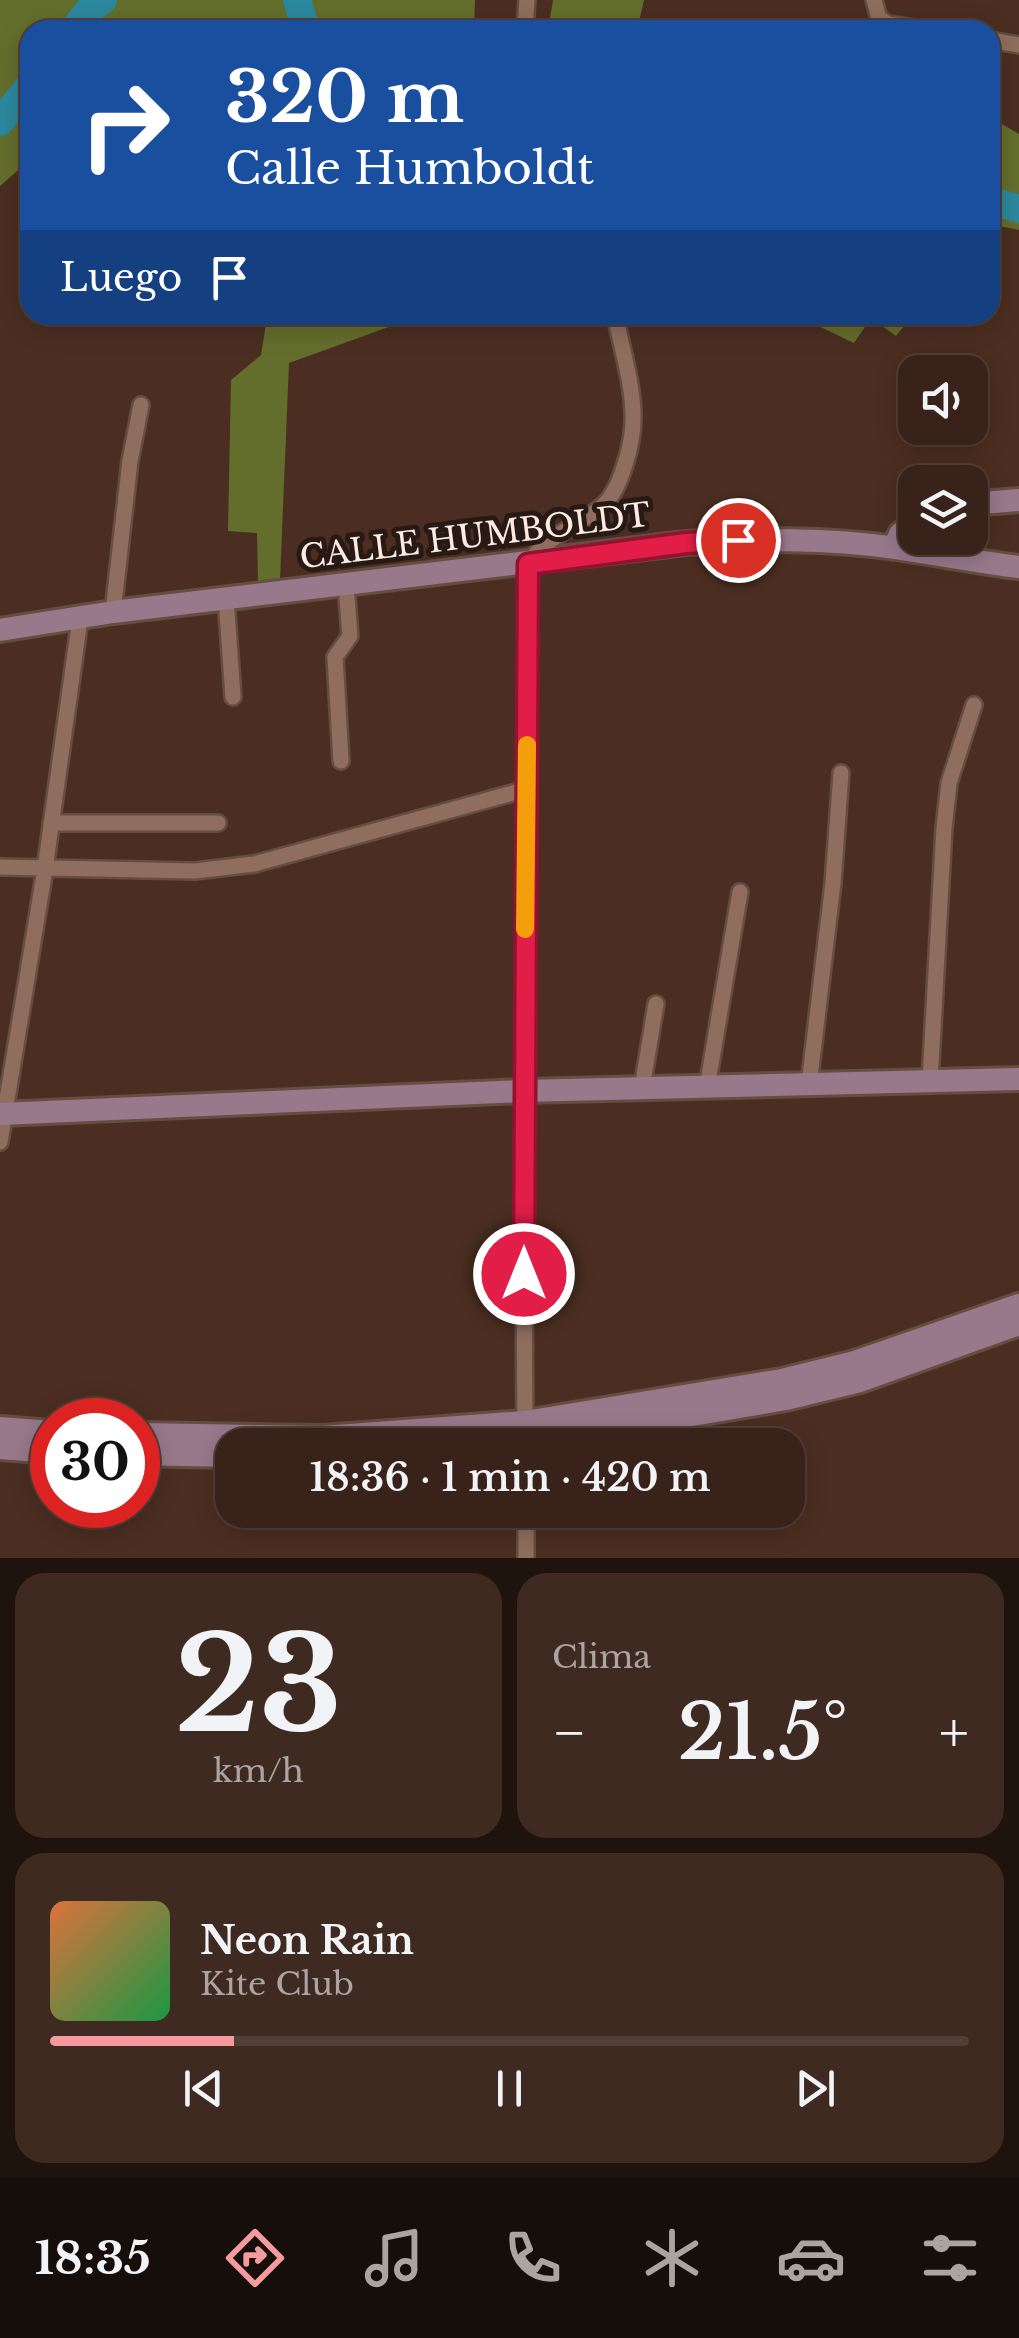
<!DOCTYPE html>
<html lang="es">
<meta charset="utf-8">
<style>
:root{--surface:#382219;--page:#3f2a22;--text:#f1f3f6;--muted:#aba4a2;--line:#523f38;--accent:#f59b9e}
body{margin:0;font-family:"Libre Baskerville",serif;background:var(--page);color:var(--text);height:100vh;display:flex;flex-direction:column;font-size:38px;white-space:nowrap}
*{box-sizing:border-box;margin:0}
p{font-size:32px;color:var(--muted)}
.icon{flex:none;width:55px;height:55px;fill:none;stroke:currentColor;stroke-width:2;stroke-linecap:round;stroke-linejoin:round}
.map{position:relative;height:1558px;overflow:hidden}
.side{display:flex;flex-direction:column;gap:15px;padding:15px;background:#1f130e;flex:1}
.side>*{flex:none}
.hud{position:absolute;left:20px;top:20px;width:980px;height:305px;border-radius:30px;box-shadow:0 5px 25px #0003,0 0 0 2px var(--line);background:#1a4fa0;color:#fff;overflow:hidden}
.fabs{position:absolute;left:898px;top:355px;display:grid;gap:20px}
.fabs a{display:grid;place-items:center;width:90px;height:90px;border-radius:20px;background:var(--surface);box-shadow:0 5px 25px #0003,0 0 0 2px var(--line);font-size:50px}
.speed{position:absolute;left:30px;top:1398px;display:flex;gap:20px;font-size:50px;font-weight:700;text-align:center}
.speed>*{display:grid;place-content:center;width:130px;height:130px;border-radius:50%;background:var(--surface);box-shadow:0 5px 25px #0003,0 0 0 2px var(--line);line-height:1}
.speed .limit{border:15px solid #d22;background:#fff;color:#111}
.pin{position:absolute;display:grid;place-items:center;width:85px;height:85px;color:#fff;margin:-42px;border:5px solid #fff;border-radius:50%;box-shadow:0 2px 10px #0007}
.me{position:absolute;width:110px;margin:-55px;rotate:0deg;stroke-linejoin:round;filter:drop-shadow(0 0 8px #0008)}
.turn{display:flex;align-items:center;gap:35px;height:210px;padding:0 40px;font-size:45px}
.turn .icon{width:130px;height:130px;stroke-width:2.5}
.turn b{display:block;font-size:70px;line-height:85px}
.then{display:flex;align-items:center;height:95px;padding:0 40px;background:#0003;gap:20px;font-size:38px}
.big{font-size:75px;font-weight:600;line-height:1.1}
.side .widget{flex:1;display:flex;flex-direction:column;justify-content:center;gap:15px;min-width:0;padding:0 35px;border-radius:30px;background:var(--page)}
.side .dial{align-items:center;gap:0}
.dial b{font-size:130px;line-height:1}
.song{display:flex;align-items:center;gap:30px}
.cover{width:120px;height:120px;border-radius:15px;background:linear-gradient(135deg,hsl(20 70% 55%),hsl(140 70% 35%))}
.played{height:10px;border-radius:5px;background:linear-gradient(90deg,var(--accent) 20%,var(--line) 20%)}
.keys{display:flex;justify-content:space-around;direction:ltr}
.heat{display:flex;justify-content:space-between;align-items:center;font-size:55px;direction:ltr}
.side .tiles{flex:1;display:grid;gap:15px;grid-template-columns:1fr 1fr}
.widget:last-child{grid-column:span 2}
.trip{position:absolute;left:215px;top:1428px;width:590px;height:100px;border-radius:30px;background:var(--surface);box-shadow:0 5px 25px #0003,0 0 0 2px var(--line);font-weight:600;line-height:100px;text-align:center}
.dock{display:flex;height:160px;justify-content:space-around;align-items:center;background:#160e0a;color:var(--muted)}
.dock .icon{width:70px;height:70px}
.dock .active{color:var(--accent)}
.dock b{font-size:45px;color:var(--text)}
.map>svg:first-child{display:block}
.forest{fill:#646e2c}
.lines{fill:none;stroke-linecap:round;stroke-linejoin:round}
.river{stroke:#2c889e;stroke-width:28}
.street-casing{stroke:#654d41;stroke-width:20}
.secondary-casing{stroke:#654d41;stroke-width:28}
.street{stroke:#8f6e5f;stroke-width:15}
.secondary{stroke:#98798c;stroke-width:22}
.route-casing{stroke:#92132f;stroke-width:25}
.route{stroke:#e11d48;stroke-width:18}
.slow{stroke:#f59e0b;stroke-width:18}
.labels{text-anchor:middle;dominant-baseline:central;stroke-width:10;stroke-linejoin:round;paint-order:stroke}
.street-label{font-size:32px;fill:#fdeae2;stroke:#271a14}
</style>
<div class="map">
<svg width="1019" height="1558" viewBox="0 0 1019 1558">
<rect width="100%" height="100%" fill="#4b2e21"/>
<!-- forest -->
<path class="forest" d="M0,0H475L474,30H30V160L0,186Z
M553,0H644L637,30H548Z
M990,117L1019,134V230L990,224Z
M242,315H422L289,363L280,580L258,583L257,533L228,531L231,380L261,355L266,324Z
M806,315H913L896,336L871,318L854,343L810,322Z"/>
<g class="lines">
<!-- river -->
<path class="river" d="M297,0L306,30
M73,30L89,10L103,0
M0,122L30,85
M990,200L1019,209"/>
<!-- street casing -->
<g class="street-casing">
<path id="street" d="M874,0L879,18L888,24L926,30
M525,30L527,0
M990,40L1019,45
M226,598L233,697
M113,612L130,461L141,405
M341,761L335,657L350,636L346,585
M51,823H218
M0,867L195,871L254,864L527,789
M930,1081L944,828L949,783L974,705
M809,1085L833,883L841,773
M642,1088L656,1004
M707,1088L740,892
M0,1142L45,869L80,619
M525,1431L523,1091L528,564C546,536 575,528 600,508C621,493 634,440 633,415C633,385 621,345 615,315
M526,1510V1558"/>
</g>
<!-- secondary casing -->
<g class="secondary-casing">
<path id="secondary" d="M970,504L1019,500
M894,548L900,534L915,524
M0,630L113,612L686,543C756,539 826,538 896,548C937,554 978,562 1019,567
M0,1114L523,1091L1019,1079
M0,1428L52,1432
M138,1434L323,1437L525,1422L782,1380L855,1362L1019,1305
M497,1445L526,1443L786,1399L860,1381L1019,1324
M0,1448L52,1452
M138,1454L232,1456"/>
</g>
<!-- street -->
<use href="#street" class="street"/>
<!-- secondary -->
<use href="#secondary" class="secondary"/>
</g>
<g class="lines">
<!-- route casing -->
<g class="route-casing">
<path id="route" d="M524,1274L528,564L686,543L738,540"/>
</g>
<!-- route -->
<use href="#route" class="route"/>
<!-- slow -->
<path class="slow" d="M525,929L527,745"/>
</g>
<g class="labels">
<!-- street labels -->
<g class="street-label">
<text transform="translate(475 536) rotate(-7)">CALLE HUMBOLDT</text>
</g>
</g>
</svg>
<div class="fabs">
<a><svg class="icon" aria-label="sound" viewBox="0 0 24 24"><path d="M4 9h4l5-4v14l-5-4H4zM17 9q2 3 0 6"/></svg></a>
<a><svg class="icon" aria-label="layers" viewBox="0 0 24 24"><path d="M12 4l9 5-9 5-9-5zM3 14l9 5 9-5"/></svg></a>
</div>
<div class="speed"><div class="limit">30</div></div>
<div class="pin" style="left:738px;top:540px;background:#d93025"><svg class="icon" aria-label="arrive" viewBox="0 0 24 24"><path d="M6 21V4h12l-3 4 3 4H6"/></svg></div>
<svg class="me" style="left:524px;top:1274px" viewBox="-20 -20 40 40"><circle r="17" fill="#e11d48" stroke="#fff" stroke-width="3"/><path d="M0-11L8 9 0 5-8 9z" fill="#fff"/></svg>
<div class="trip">18:36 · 1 min · 420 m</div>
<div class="hud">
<div class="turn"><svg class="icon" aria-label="right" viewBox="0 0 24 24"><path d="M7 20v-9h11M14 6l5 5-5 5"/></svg><div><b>320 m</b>Calle Humboldt</div></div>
<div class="then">Luego<svg class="icon" aria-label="arrive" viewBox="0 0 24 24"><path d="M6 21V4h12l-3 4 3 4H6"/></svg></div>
</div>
</div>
<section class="side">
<div class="tiles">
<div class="widget dial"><b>23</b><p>km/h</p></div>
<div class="widget"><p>Clima</p>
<div class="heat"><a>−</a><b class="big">21.5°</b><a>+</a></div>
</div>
<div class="widget">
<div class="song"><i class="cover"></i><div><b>Neon Rain</b><p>Kite Club</p></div></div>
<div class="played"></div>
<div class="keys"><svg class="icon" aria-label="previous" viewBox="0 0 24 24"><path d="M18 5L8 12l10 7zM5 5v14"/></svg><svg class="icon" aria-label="pause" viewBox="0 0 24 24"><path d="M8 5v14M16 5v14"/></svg><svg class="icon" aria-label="next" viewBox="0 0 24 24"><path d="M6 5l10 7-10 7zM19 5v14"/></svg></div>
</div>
</div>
</section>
<nav class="dock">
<b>18:35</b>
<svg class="icon active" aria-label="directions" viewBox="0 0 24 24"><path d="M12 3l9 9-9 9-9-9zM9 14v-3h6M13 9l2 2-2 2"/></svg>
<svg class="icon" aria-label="music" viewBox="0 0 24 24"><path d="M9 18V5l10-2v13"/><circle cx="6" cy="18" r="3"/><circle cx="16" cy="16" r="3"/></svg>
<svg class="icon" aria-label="phone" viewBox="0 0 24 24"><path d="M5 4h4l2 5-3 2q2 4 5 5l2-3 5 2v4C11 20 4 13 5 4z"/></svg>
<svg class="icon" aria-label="climate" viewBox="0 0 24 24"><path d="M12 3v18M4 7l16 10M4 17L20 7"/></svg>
<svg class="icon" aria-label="car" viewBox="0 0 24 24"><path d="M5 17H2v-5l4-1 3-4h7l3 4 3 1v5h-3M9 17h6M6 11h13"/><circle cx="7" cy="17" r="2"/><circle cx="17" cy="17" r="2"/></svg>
<svg class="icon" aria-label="filters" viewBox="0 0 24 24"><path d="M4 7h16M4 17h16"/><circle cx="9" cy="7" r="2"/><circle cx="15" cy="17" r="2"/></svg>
</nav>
